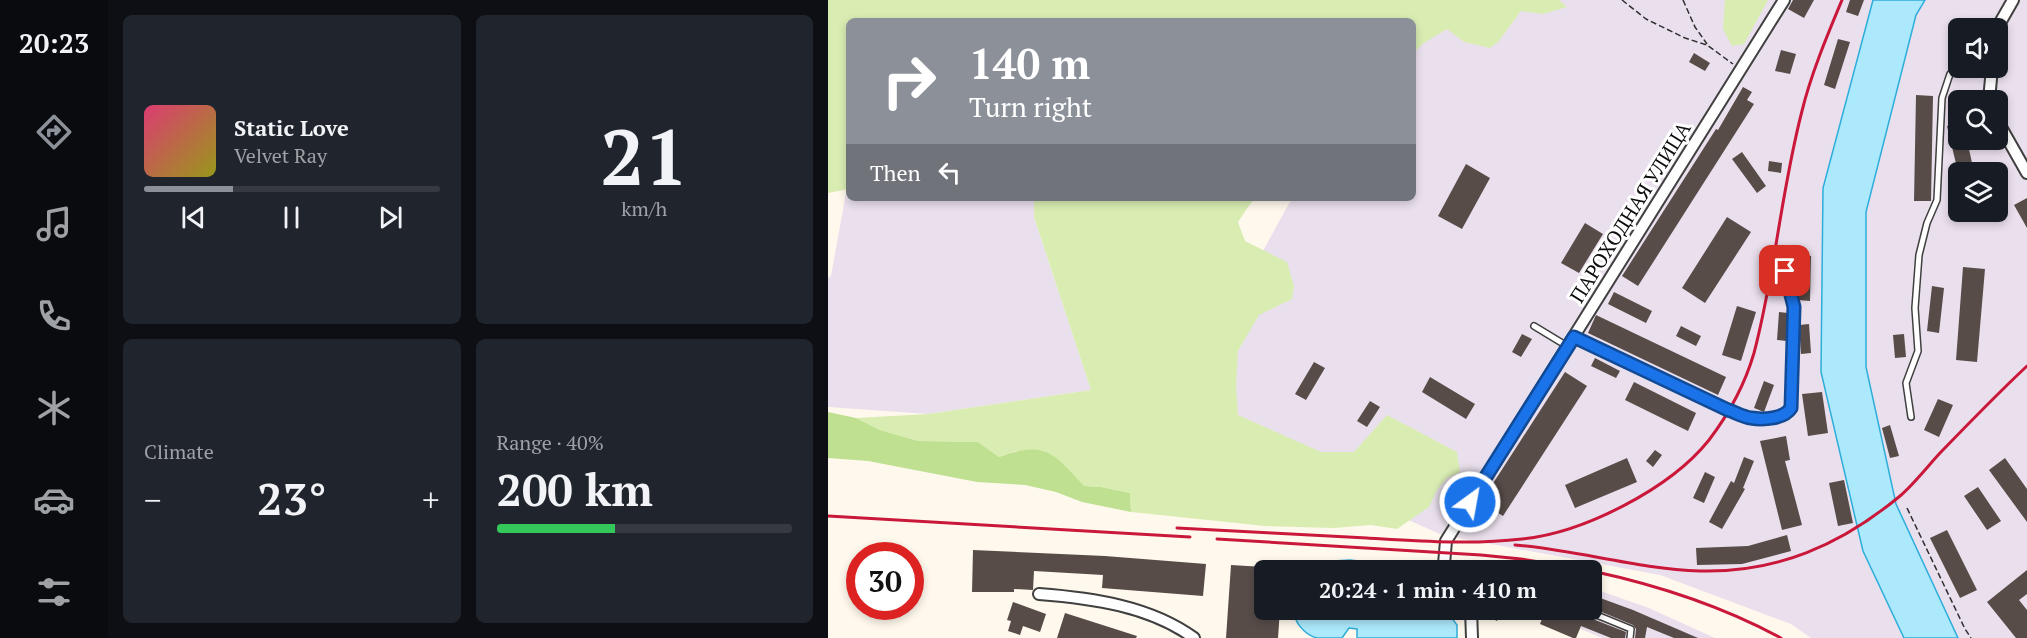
<!DOCTYPE html>
<meta charset="utf-8">
<style>
:root{--surface:#171b24;--page:#20242c;--text:#f1f3f6;--muted:#9ea1a6;--line:#363941;--accent:#8c9099}
body{margin:0;font-family:"PT Serif",serif;background:var(--page);color:var(--text);height:100vh;display:flex;flex-direction:column;font-size:22px;white-space:nowrap}
*{box-sizing:border-box;margin:0}
p{font-size:20px;color:var(--muted)}
.icon{flex:none;width:33px;height:33px;fill:none;stroke:currentColor;stroke-width:2;stroke-linecap:round;stroke-linejoin:round}
.map{position:relative;flex:1;overflow:hidden}
.details{display:flex;flex-direction:column;gap:15px;padding:15px;background:#0d0f14;width:720px}
.details>*{flex:none}
.banner{position:absolute;left:18px;top:18px;width:570px;height:183px;border-radius:9px;box-shadow:0 3px 9px #0003;background:#8c9099;color:#fff;overflow:hidden}
.buttons{position:absolute;left:1120px;top:18px;display:grid;gap:12px}
.buttons a{display:grid;place-items:center;width:60px;height:60px;border-radius:9px;background:var(--surface);box-shadow:0 3px 9px #0003;font-size:30px}
.speed{position:absolute;left:18px;top:542px;display:flex;gap:12px;font-size:30px;font-weight:700;text-align:center}
.speed>*{display:grid;place-content:center;width:78px;height:78px;border-radius:50%;background:var(--surface);box-shadow:0 3px 9px #0003;line-height:1}
.speed .limit{border:9px solid #d22;background:#fff;color:#111}
.pin{position:absolute;display:grid;place-items:center;width:51px;height:51px;color:#fff;margin:-26px;border-radius:12px;box-shadow:0 3px 9px #0006}
.me{position:absolute;width:66px;margin:-33px;rotate:32deg;stroke-linejoin:round;filter:drop-shadow(0 0 4px #0008)}
.turn{display:flex;align-items:center;gap:21px;height:126px;padding:0 24px;font-size:27px}
.turn .icon{width:78px;height:78px;stroke-width:2.5}
.turn b{display:block;font-size:42px;line-height:51px}
.then{display:flex;align-items:center;height:57px;padding:0 24px;background:#0003;gap:12px;font-size:22px}
.big{font-size:45px;font-weight:600;line-height:1.1}
.details .card{flex:1;display:flex;flex-direction:column;justify-content:center;gap:9px;min-width:0;padding:0 21px;border-radius:9px;background:var(--page)}
.details .dial{align-items:center;gap:0}
.dial b{font-size:78px;line-height:1}
.song{display:flex;align-items:center;gap:18px}
.cover{width:72px;height:72px;border-radius:9px;background:linear-gradient(135deg,hsl(340 70% 55%),hsl(60 70% 35%))}
.played{height:6px;border-radius:3px;background:linear-gradient(90deg,var(--accent) 30%,var(--line) 30%)}
.keys{display:flex;justify-content:space-around;direction:ltr}
.heat{display:flex;justify-content:space-between;align-items:center;font-size:33px;direction:ltr}
.charge{height:9px;border-radius:4px;background:linear-gradient(90deg,#34c759 40%,var(--line) 0)}
.details .tiles{flex:1;display:grid;gap:15px;grid-template-columns:repeat(2,1fr)}
.trip{position:absolute;left:426px;top:560px;width:348px;height:60px;border-radius:9px;background:var(--surface);box-shadow:0 3px 9px #0003;font-weight:600;line-height:60px;text-align:center}
main{display:flex;flex:1;min-height:0}
.tab-bar{display:flex;flex-direction:column;width:108px;justify-content:space-around;align-items:center;background:#090b0e;color:var(--muted)}
.tab-bar .icon{width:42px;height:42px}
.tab-bar .selected{color:var(--accent)}
.tab-bar b{font-size:27px;color:var(--text)}
.map>svg:first-child{display:block}
.industrial{fill:#eae0ed;fill-rule:evenodd}
.green{fill:#d9edb3}
.forest{fill:#bfe090}
.water{fill:#ace9fc;stroke:#2cadda;stroke-width:1.5}
.building{fill:#574c48}
.lines{fill:none;stroke-linecap:round;stroke-linejoin:round}
.service-casing{stroke:#404040;stroke-width:8}
.minor-casing{stroke:#404040;stroke-width:14}
.path{stroke:#2f2f2f;stroke-width:1.5;stroke-dasharray:6 3;stroke-linecap:butt}
.service{stroke:#fff;stroke-width:5}
.minor{stroke:#fff;stroke-width:10}
.rail{stroke:#ca183a;stroke-width:3}
.route-casing{stroke:#114b97;stroke-width:15}
.route{stroke:#1a73e8;stroke-width:10}
.labels{text-anchor:middle;dominant-baseline:central;stroke-width:6;stroke-linejoin:round;paint-order:stroke}
.street-label{font-size:20px;fill:#0d0d0d;stroke:#fff}
</style>
<main>
<nav class="tab-bar">
<b>20:23</b>
<svg class="icon selected" aria-label="directions" viewBox="0 0 24 24"><path d="M12 3l9 9-9 9-9-9zM9 14v-3h6M13 9l2 2-2 2"/></svg>
<svg class="icon" aria-label="music" viewBox="0 0 24 24"><path d="M9 18V5l10-2v13"/><circle cx="6" cy="18" r="3"/><circle cx="16" cy="16" r="3"/></svg>
<svg class="icon" aria-label="phone" viewBox="0 0 24 24"><path d="M5 4h4l2 5-3 2q2 4 5 5l2-3 5 2v4C11 20 4 13 5 4z"/></svg>
<svg class="icon" aria-label="climate" viewBox="0 0 24 24"><path d="M12 3v18M4 7l16 10M4 17L20 7"/></svg>
<svg class="icon" aria-label="car" viewBox="0 0 24 24"><path d="M5 17H2v-5l4-1 3-4h7l3 4 3 1v5h-3M9 17h6M6 11h13"/><circle cx="7" cy="17" r="2"/><circle cx="17" cy="17" r="2"/></svg>
<svg class="icon" aria-label="filters" viewBox="0 0 24 24"><path d="M4 7h16M4 17h16"/><circle cx="9" cy="7" r="2"/><circle cx="15" cy="17" r="2"/></svg>
</nav>
<section class="details">
<div class="tiles">
<div class="card">
<div class="song"><i class="cover"></i><div><b>Static Love</b><p>Velvet Ray</p></div></div>
<div class="played"></div>
<div class="keys"><svg class="icon" aria-label="previous" viewBox="0 0 24 24"><path d="M18 5L8 12l10 7zM5 5v14"/></svg><svg class="icon" aria-label="pause" viewBox="0 0 24 24"><path d="M8 5v14M16 5v14"/></svg><svg class="icon" aria-label="next" viewBox="0 0 24 24"><path d="M6 5l10 7-10 7zM19 5v14"/></svg></div>
</div>
<div class="card dial"><b>21</b><p>km/h</p></div>
<div class="card"><p>Climate</p>
<div class="heat"><a>−</a><b class="big">23°</b><a>+</a></div>
</div>
<div class="card"><p>Range · 40%</p><b class="big">200 km</b><div class="charge"></div></div>
</div>
</section>
<div class="map">
<svg width="1199" height="638" viewBox="0 0 1199 638">
<rect width="100%" height="100%" fill="#fff9ed"/>
<!-- industrial -->
<path class="industrial" d="M572,0H1045L995,188L993,372L1035,551L1076,638H983L963,624L832,575L614,535L345,415L464,198H585V21Z
M1097,0H1199V638H1130L1068,504L1038,367V212L1088,15ZM1131,28H1170V68H1131ZM1131,100H1170V140H1131ZM1131,172H1170V212H1131Z
M21,176V198H206V217L263,390L100,414L0,407V278L3,276Z
M764,588L821,608L887,638H774L706,609H764Z"/>
<!-- green -->
<path class="green" d="M0,0H731L739,7L715,14L693,11L670,42L662,48L636,42L619,29L596,43L585,53V21H21V189L0,193Z
M897,0H940L916,44L904,46L895,29Z
M206,198H428L422,204L410,222L417,241L459,262L466,286L464,299L431,315L410,351L408,386L410,415L493,452H526L559,415L629,452L632,472L619,478L609,490L601,507L569,529L543,525L506,528L437,526L303,512L302,493L273,487L256,486L188,451L171,457L150,442L90,441L52,430L28,418L100,414L263,390L206,217Z"/>
<!-- forest -->
<path class="forest" d="M0,412L28,418L52,430L90,441L150,442L171,457C218,440 225,453 256,486L273,487L302,493L303,512L254,502L228,492L197,485L149,482L40,461L0,458Z"/>
<!-- water -->
<path class="water" d="M1045,0H1097L1088,15L1038,212V367L1068,504L1130,638H1076L1035,551L993,372L995,188Z
M522,560L538,562L551,570H490L505,561Z
M467,609H617L629,625V638H529V629L521,628L514,638C506,638 496,638 489,638C477,635 464,621 467,609Z"/>
<!-- building -->
<path class="building" d="M965,0H986L976,18L960,9Z
M1022,0H1036L1030,16L1018,12Z
M1010,39L1022,42L1007,89L996,85Z
M953,50L968,54L962,74L947,71Z
M866,53L882,63L877,71L861,62Z
M915,87L924,92L919,100L926,104L810,286L794,276L888,129L890,130Z
M1088,95L1105,96L1103,201H1086Z
M1131,123V140H1139L1146,172H1130L1119,126Z
M914,152L938,186L929,193L904,159Z
M941,161L954,163L953,173L940,171Z
M638,164L662,178L634,229L610,216Z
M1199,198V228L1186,205Z
M1139,212H1166V214L1141,220Z
M899,217L923,232L877,303L854,288Z
M757,223L775,234L751,273L733,263Z
M969,256H983L982,301L970,300V291H968Z
M1135,267L1157,269L1149,362L1128,360Z
M1104,286L1116,288L1111,333L1099,331Z
M786,292L824,311L818,323L780,304Z
M909,306L928,312L913,361L894,355Z
M951,312L960,313L958,341L949,340Z
M768,315L898,377L890,395L760,333Z
M981,324L983,353L973,354L971,325Z
M853,326L873,336L868,346L848,336Z
M694,334L704,339L693,357L684,352Z
M1076,334L1078,357L1067,358L1065,335Z
M767,358L792,371L788,378L763,366Z
M486,362L497,368L478,400L467,394Z
M737,372L759,386L675,516L653,502Z
M602,377L647,404L638,419L594,392Z
M936,381L946,385L936,412L926,408Z
M806,382L868,413L860,431L797,400Z
M994,392L1000,433L980,436L974,394Z
M1110,399L1125,405L1111,437L1096,430Z
M542,401L552,407L539,427L529,421Z
M1062,425L1071,456L1062,458L1054,428Z
M958,436L962,460L957,461L974,525L954,530L932,441Z
M827,450L834,455L825,467L818,461Z
M916,457L926,461L915,488L917,489L894,529L881,522L903,481L906,483Z
M799,458L809,482L747,508L737,485Z
M1177,458L1199,489V522L1161,470Z
M877,472L887,477L876,503L865,498Z
M1016,480L1025,523L1010,526L1001,483Z
M1150,487L1173,521L1159,530L1136,496Z
M1119,530L1149,590L1132,598L1102,538Z
M959,535L963,551L914,564L869,565L868,548L920,546Z
M145,550L277,556L378,564L375,596L274,588L275,575L206,571L205,590L186,589V592H144Z
M403,565L436,567V609H452L450,638H398Z
M1199,570V594L1191,600L1199,610V638H1188L1159,602Z
M764,595L805,610L870,638H846L819,627L817,638H807L808,629L805,625L764,608Z
M185,602L218,614L212,632L195,626L192,635L180,631L183,621L179,620Z
M651,609H675L669,621L651,612Z
M718,609H739L798,632L797,638H783L753,626L748,638H745L712,624Z
M237,613L309,636L308,638H229Z"/>
<g class="lines">
<!-- service casing -->
<g class="service-casing">
<path id="service" d="M706,326L739,346
M745,337L900,410C907,412 915,417 923,418C935,420 956,418 963,408L966,307L957,271
M1083,417L1078,383L1090,351L1087,308L1091,255L1099,223L1109,200L1114,98L1122,74L1131,63
M754,609L803,629L802,638"/>
</g>
<!-- minor casing -->
<g class="minor-casing">
<path id="minor" d="M1169,28L1185,0
M1161,100L1164,68
M1170,122L1199,173
M619,570L616,564L618,541L956,0
M211,594C264,598 322,606 366,638
M643,609L644,638"/>
</g>
<!-- path -->
<path class="path" d="M794,0L818,19L857,38L879,45L905,64
M855,0L867,27L879,44
M1079,508L1137,629L1143,638"/>
<!-- service -->
<use href="#service" class="service"/>
<!-- minor -->
<use href="#minor" class="minor"/>
<!-- rail -->
<path class="rail" d="M0,516L362,537
M349,528C412,531 476,535 539,538C590,541 643,545 694,539C755,533 842,489 881,440C900,415 917,384 926,353C947,274 953,191 974,111C983,74 999,36 1014,0
M389,539L653,555L693,559L761,570
M687,545C749,550 810,569 872,571C949,573 1013,545 1072,496C1086,484 1099,467 1112,453C1141,423 1169,394 1199,366
M764,571C829,585 894,606 953,638"/>
</g>
<g class="lines">
<!-- route casing -->
<g class="route-casing">
<path id="route" d="M642,502L746,337L900,410C907,412 915,417 923,418C935,420 956,419 963,408L966,307L957,271"/>
</g>
<!-- route -->
<use href="#route" class="route"/>
</g>
<g class="labels">
<!-- street labels -->
<g class="street-label">
<text transform="translate(802 212) rotate(-58)">ПАРОХОДНАЯ УЛИЦА</text>
</g>
</g>
</svg>
<div class="buttons">
<a><svg class="icon" aria-label="sound" viewBox="0 0 24 24"><path d="M4 9h4l5-4v14l-5-4H4zM17 9q2 3 0 6"/></svg></a>
<a><svg class="icon" aria-label="search" viewBox="0 0 24 24"><circle cx="10" cy="10" r="6"/><path d="M15 15l6 6"/></svg></a>
<a><svg class="icon" aria-label="layers" viewBox="0 0 24 24"><path d="M12 4l9 5-9 5-9-5zM3 14l9 5 9-5"/></svg></a>
</div>
<div class="speed"><div class="limit">30</div></div>
<div class="pin" style="left:957px;top:271px;background:#d93025"><svg class="icon" aria-label="arrive" viewBox="0 0 24 24"><path d="M6 21V4h12l-3 4 3 4H6"/></svg></div>
<svg class="me" style="left:642px;top:502px" viewBox="-20 -20 40 40"><circle r="17" fill="#1a73e8" stroke="#fff" stroke-width="3"/><path d="M0-11L8 9 0 5-8 9z" fill="#fff"/></svg>
<div class="trip">20:24 · 1 min · 410 m</div>
<div class="banner">
<div class="turn"><svg class="icon" aria-label="right" viewBox="0 0 24 24"><path d="M7 20v-9h11M14 6l5 5-5 5"/></svg><div><b>140 m</b>Turn right</div></div>
<div class="then">Then<svg class="icon" aria-label="left" viewBox="0 0 24 24"><path d="M17 20v-9H6M10 6l-5 5 5 5"/></svg></div>
</div>
</div>
</main>
